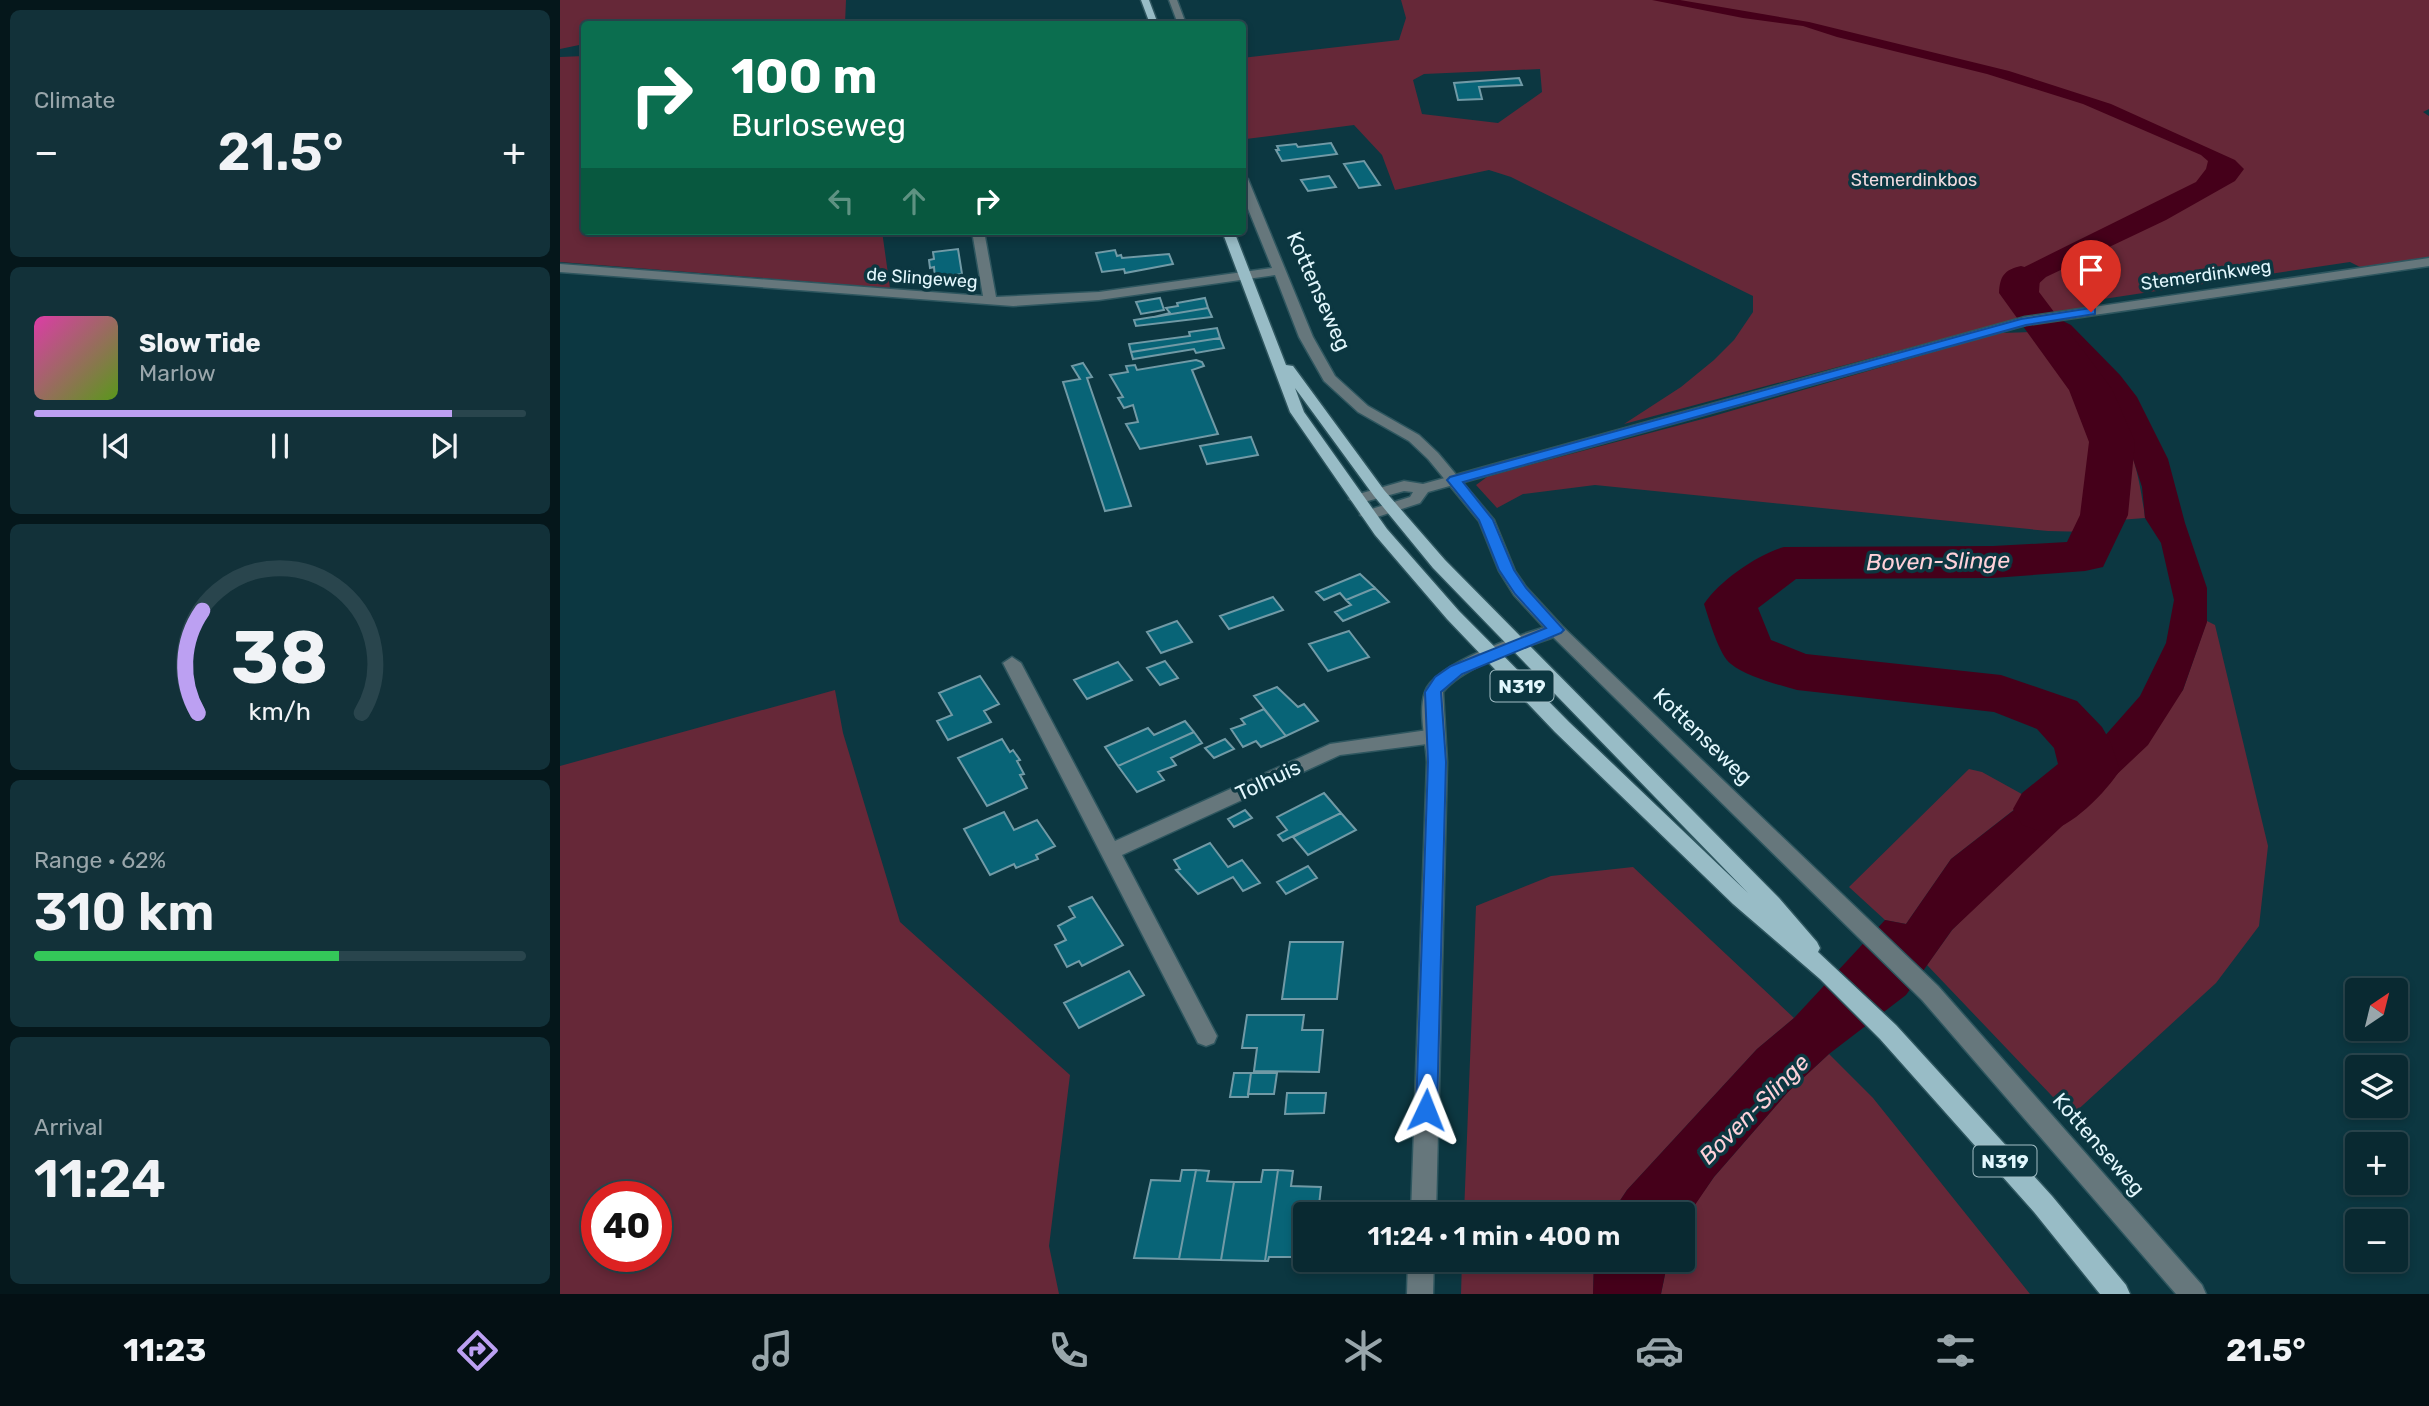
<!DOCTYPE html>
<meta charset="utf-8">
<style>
:root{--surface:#092931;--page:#123139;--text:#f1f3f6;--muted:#99a6ab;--line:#29454d;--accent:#bca0f2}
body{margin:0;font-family:Rubik,sans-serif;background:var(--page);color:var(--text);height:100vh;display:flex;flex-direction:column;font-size:26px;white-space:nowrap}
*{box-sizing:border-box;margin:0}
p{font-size:23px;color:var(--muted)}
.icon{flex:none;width:38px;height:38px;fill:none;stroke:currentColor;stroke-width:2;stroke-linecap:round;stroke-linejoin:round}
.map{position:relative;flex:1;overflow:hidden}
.side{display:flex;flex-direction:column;gap:10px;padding:10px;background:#05171b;width:560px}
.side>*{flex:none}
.hud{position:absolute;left:21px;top:21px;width:665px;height:214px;border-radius:7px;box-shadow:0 4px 10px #0003,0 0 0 2px var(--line);background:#0b6e4f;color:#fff;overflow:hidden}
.needle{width:46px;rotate:35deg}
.tools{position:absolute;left:1785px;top:978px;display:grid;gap:14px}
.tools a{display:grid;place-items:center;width:63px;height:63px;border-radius:7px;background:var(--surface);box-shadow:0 4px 10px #0003,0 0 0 2px var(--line);font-size:35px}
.speed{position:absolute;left:21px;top:1181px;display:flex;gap:14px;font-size:35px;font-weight:700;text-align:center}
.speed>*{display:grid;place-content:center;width:91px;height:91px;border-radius:50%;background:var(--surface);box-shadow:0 4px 10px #0003,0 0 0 2px var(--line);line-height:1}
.speed .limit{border:10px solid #d22;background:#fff;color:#111}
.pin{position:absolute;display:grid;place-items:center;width:60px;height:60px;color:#fff;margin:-72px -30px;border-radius:50% 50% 50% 0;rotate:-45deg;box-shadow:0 0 7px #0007}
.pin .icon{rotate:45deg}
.me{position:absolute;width:77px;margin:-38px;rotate:2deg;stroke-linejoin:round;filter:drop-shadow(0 0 5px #0008)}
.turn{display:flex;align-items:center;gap:24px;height:147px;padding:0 35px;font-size:32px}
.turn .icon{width:91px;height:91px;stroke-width:2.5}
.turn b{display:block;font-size:49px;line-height:60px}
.lanes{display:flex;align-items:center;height:66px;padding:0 35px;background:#0003;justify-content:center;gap:35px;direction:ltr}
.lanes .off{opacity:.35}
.big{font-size:52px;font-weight:600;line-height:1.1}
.side .widget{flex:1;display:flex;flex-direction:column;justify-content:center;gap:10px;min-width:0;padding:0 24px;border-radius:10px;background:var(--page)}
.side .dial{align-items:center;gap:0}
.dial svg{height:182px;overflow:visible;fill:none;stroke:var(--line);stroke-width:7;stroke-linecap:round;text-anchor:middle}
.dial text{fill:var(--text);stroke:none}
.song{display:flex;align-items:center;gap:21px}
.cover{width:84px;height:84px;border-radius:10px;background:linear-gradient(135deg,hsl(320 70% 55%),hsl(90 70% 35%))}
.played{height:7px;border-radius:4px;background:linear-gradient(90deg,var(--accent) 85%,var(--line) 85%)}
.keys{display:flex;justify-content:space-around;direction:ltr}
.heat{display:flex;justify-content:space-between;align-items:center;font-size:38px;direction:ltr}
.charge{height:10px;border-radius:5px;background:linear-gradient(90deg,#34c759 62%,var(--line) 0)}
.trip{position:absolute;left:733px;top:1202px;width:402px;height:70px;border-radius:7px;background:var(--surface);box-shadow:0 4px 10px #0003,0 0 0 2px var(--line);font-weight:600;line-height:70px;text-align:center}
.menu{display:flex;height:112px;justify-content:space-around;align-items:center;background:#041014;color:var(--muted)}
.menu .icon{width:49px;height:49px}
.menu .current{color:var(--accent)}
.menu b{font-size:32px;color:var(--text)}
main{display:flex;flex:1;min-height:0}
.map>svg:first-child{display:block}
.green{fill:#662838;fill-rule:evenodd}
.water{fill:#45001a}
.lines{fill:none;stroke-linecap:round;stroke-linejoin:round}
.river{fill:#45001a;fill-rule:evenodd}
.building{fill:#086477;stroke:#719aa6;stroke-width:2}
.minor-casing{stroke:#2e565f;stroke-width:3}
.tertiary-casing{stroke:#2e565f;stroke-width:3}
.primary-casing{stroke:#2e565f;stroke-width:3}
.minor{fill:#66777c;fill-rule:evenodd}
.tertiary{fill:#66777c;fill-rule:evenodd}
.primary{fill:#98bcc6;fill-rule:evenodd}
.route{fill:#1a73e8;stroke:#114b97;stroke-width:2}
.labels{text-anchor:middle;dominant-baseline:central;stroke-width:7;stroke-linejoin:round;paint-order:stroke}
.far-park-label{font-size:18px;fill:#f2dbdf;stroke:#0c3741}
.far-street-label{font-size:18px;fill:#e2f7fd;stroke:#0c3741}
.shield{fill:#0c3741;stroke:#a2bdc5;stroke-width:2}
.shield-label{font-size:19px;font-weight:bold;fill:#e2f7fd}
.street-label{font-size:21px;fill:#e2f7fd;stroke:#0c3741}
.water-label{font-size:23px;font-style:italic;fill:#ffd1d9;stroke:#0c3741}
</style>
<main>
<section class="side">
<div class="widget"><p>Climate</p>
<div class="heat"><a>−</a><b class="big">21.5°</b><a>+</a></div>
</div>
<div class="widget">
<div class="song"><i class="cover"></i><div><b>Slow Tide</b><p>Marlow</p></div></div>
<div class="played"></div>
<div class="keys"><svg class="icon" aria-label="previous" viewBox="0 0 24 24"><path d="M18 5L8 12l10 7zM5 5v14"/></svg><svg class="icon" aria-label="pause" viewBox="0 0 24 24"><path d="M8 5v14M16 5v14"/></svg><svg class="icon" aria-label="next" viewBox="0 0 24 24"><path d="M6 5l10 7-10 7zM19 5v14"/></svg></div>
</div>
<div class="widget dial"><svg viewBox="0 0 100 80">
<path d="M14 69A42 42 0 1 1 86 69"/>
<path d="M14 69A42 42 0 0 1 16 24" stroke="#bca0f2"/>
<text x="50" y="56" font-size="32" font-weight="700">38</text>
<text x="50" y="72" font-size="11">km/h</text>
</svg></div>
<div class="widget"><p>Range · 62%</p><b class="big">310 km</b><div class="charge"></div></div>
<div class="widget"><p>Arrival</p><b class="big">11:24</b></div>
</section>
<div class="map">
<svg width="1869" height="1294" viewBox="0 0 1869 1294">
<rect width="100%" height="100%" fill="#0c3741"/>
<!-- green -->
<path class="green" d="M0,0H286L285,24H24V44L0,49Z
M841,0H1869V109L1863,112L1869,116V257L1800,267L1790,262L1530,301L1528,310L1461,318L1064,424L1121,387L1154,360L1174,340L1193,312V296L951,177L929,170L835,190L822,155L794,125L686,139L682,129V58L839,40L846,18ZM980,69L982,92L938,123L862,114L853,80L864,74Z
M24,56V231H322L330,288L0,262V57Z
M1480,326C1545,388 1574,425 1585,518L1533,522L1528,532L1488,531L1035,485L963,494L937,508L916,485L927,477L955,469L1150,417L1418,339L1442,333L1472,332L1468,328Z
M1647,621L1655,625L1708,846L1699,926L1656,983L1511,1116L1367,965L1392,930L1623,690Z
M275,690L283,733L340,922L510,1075L489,1246L499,1294H0V766ZM37,1197H96V1256H37Z
M1409,769L1422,772L1469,798L1391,859L1346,924L1325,920L1289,887Z
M1073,867L1234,1018L1197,1049L1067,1190L1051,1214H904L916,906L991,876Z
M1269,1054L1313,1098L1470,1294H1101L1108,1260H1124L1125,1218L1154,1177L1228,1092Z
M902,1260H1034L1033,1294H901Z"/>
<!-- water -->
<path class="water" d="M1092,0H1120L1249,22L1449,71L1551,104L1675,160L1684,169L1675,181L1606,220L1486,277L1475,287V294L1501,320L1511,325L1560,375L1577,397L1608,459L1625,523L1647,588V622L1623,690L1588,745L1392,930L1346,995L1269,1054L1228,1092L1154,1177L1124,1221V1214H1051L1067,1190L1197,1049L1234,1018L1325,920L1346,924L1391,859L1535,747L1580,696L1606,643L1614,600L1601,543L1585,518L1582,487L1564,431L1549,401L1524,369L1457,307L1444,289V277L1636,182L1646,169L1648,161L1641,155L1523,104L1427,74L1277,37L1243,26L1183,18Z
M1034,1260H1108L1101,1294H1033Z"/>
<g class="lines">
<!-- river -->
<path class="river" d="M1461,266L1475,270L1480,278L1479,292L1552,389L1575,442L1568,515L1543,567L1525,571L1433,578L1236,579L1198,608L1211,640L1246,654L1441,675L1517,701L1542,727L1550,741L1560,770C1548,790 1508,832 1484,831C1477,831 1469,827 1462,825L1453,809L1462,793L1498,764L1494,748L1477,729L1434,712L1237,690C1219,685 1185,676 1171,664C1159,655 1149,619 1144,604C1159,581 1198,554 1224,547L1433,546L1507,542L1520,515L1529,442L1509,390L1439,293C1440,276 1444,270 1461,266Z"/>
</g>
<!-- building -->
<path class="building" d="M959,78L962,85L919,87L922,99L898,100L894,83Z
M771,143L777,154L722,161L716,150H719L717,146L736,144L738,147Z
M804,161L820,185L799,188L784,164Z
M769,176L776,187L748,191L741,180Z
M398,249L402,274L375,278L374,267L370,268L369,260L374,259L373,252Z
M555,250L557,256L561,255L562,258L609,254L613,264L565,273L564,269L542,272L536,253Z
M600,298L604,310L581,314L576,302Z
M645,298L648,308L594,317L610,313L606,308L618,306L617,303Z
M648,308L652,317L576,326L574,320Z
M657,328L660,338L571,352L569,344L630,336L629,332Z
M660,338L664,348L636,353L634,349L573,359L571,352Z
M636,360L642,362L644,366L632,370L658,434L580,449L566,424L578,422L573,405L564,408L558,398L563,397L550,375L568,372L566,366L575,365L577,370Z
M523,363L532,377L527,378L571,506L545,511L503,382L520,379L512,366Z
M691,437L698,455L647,464L640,446Z
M800,574L815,588L786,600L780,593L764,600L756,592Z
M815,588L829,602L783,621L775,612L791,605L786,600Z
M713,597L723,610L669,629L660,616Z
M617,621L632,642L601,653L587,632Z
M789,631L809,657L768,671L749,644Z
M605,661L618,678L600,685L587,668Z
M558,662L572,680L527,699L514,680Z
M420,676L439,704L424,711L431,722L388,740L377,721L392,715L379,693Z
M717,687L738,707L744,704L758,721L726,736L694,696Z
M704,709L726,736L701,747L696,741L683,747L671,729L685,724L681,719Z
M625,721L634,732L558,766L545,747L588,728L594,735Z
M634,732L642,743L611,758L616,765L598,772L604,780L577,792L558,766Z
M442,739L450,752L453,750L460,760L457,761L464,774L460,775L467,788L427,806L398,758Z
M665,739L674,749L654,758L645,748Z
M764,793L781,813L723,841L718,835L727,830L717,817Z
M685,810L692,818L674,827L668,819Z
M444,812L454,830L477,820L495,846L476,855L478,859L456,868L454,864L430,875L404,829Z
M781,813L796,830L748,855L733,837Z
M650,843L668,867L682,860L700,883L683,891L673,877L638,894L616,870L620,869L614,860Z
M748,866L757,878L726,894L717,882Z
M532,897L563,945L522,966L519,961L507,967L495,945L506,940L498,926L515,917L509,907Z
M730,942H783L777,999H722Z
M569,971L584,995L519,1028L504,1003Z
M687,1015H744L742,1030H763L759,1072L694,1071L697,1048H682Z
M674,1073H691L688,1097H670Z
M691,1073H717L714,1094H688Z
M727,1093H766L764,1113L725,1114Z
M622,1170H636L619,1259L574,1258L591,1180L620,1181Z
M636,1170L649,1171L647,1181L674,1182L661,1260L619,1259Z
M703,1170H718L705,1261L661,1260L674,1182H701Z
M718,1170L733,1171L731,1186L761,1187L758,1214H746V1257H709L708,1261H705Z"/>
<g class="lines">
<!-- minor casing -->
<g class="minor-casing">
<path id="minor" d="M609,0H617L626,24H618Z
M682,176L688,179L753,337L775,376L808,406L859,435L878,453L934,520L955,571L966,587L1002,626L1378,986L1642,1285L1646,1294H1616L1362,1000L990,634L954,595L939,571L919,521L868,459L849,441L798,412L764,381L739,337L715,275L539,300L453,306L0,272V264L423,296L412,231H424L436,297L539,292L712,268L682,194Z
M452,657L461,663L555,841L770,744L875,729L882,731L884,736L882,741L875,743L780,755L562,855L657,1036L654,1043L646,1046L638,1043L443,663Z"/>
</g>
<!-- tertiary casing -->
<g class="tertiary-casing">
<path id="tertiary" d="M1869,258V266L1466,325L868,492L860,503L808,520L800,515L802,512L850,497L853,492L844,491L797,504L789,499L792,496L844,481L863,484L1465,317Z
M996,624L1005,630L1002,634C968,647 905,664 883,692L887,762L876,1214H851L867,762C866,741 858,712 865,692C874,663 967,632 996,624Z
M848,1260H874L873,1294H847Z"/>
</g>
<!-- primary casing -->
<g class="primary-casing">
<path id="primary" d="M581,0H589L598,24H590Z
M662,231H674L726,365L733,366L824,490L885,560L1219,898L1257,942L1260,948L1258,952L1336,1025L1492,1196L1566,1285L1570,1294H1540L1474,1212L1320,1039L1260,979L1173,904L995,732L887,619L815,535L730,412ZM735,388L814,496L873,568L1188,893L1009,722L899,611L827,529L744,412Z"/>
</g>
<!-- minor -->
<use href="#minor" class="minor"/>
<!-- tertiary -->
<use href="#tertiary" class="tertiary"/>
<!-- primary -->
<use href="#primary" class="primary"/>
</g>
<!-- route -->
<path class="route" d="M1531,308L1535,309V314L1466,325L903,482L933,520L954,570L966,588L1004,630L1001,633L902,674L881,692L886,762L877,1110L874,1117L866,1119L859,1117L856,1110L868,762L865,692L875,677L891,666L986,628L955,594L939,570L919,520L887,480L890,477L1461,319Z"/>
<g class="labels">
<!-- far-park labels -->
<g class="far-park-label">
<text x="1354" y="180">Stemerdinkbos</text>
</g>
<!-- far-street labels -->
<g class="far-street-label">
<text transform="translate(1646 275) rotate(-8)">Stemerdinkweg</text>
<text transform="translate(362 278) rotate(4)">de Slingeweg</text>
</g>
<!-- shield labels -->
<g class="shield">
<rect x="930.5" y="670.5" width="63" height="31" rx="5"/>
<rect x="1413.5" y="1145.5" width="63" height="31" rx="5"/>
</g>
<g class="shield-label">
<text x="962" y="686">N319</text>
<text x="1445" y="1161">N319</text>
</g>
<!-- street labels -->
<g class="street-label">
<text transform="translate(759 291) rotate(66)">Kottenseweg</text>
<text transform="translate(1143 736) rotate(44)">Kottenseweg</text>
<text transform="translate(708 780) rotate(-25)">Tolhuis</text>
<text transform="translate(1539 1144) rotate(49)">Kottenseweg</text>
</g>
<!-- water labels -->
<g class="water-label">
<text transform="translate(1378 561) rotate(-1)">Boven-Slinge</text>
<text transform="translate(1194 1109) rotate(-45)">Boven-Slinge</text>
</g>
</g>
</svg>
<div class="tools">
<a><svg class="needle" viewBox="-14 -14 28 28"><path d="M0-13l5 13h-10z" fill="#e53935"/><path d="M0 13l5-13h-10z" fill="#99a6ab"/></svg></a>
<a><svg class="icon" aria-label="layers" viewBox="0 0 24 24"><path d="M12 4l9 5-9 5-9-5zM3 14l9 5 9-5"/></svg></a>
<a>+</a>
<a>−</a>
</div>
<div class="speed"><div class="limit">40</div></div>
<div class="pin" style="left:1531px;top:312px;background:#d93025"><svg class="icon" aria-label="arrive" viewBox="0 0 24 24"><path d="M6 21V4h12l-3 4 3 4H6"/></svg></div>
<svg class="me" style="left:866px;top:1110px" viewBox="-20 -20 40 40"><path d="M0-17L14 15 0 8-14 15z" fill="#1a73e8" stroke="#fff" stroke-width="4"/></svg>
<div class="trip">11:24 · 1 min · 400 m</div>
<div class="hud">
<div class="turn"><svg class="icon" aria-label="right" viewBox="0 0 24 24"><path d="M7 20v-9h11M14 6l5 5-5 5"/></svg><div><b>100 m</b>Burloseweg</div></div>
<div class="lanes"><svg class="icon off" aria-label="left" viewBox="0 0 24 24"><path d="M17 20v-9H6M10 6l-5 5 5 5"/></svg><svg class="icon off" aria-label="ahead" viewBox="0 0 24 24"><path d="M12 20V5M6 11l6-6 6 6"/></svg><svg class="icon" aria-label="right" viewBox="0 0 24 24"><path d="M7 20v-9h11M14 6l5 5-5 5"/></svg></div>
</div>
</div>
</main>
<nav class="menu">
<b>11:23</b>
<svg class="icon current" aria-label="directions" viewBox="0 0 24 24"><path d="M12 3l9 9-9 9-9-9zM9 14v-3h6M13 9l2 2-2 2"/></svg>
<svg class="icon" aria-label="music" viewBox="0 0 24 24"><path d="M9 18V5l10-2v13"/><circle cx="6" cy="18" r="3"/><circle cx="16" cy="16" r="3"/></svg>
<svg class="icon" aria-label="phone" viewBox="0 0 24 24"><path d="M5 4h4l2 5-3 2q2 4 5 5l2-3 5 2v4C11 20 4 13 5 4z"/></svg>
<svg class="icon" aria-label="climate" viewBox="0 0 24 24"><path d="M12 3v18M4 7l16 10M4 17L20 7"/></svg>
<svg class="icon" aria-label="car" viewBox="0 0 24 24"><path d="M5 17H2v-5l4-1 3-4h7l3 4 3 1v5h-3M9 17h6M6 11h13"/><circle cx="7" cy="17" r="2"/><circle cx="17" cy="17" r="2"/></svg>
<svg class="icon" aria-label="filters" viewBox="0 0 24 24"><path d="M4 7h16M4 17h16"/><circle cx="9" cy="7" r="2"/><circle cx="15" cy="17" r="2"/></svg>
<b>21.5°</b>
</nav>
